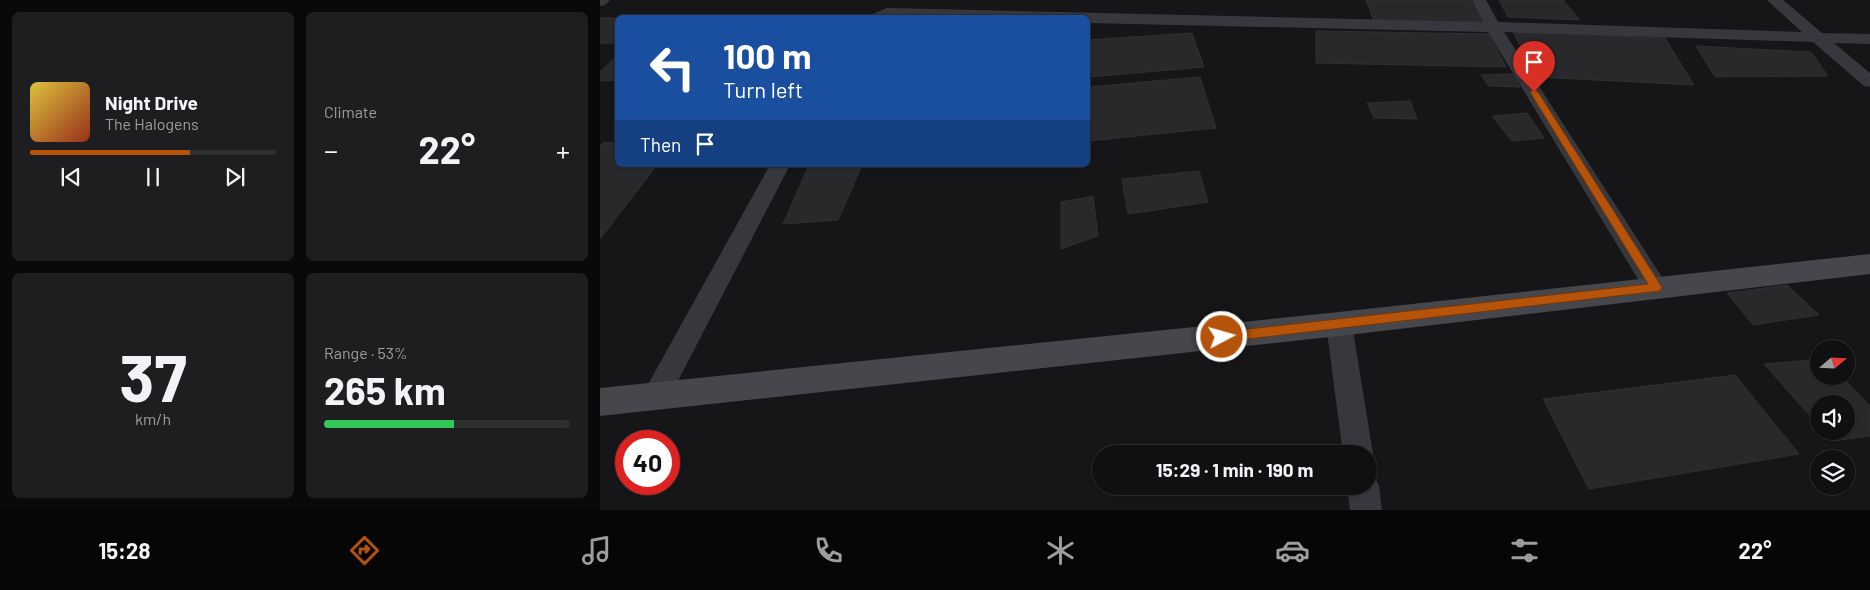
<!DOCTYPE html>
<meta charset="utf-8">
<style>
:root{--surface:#101012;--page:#1e1e20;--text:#f1f3f6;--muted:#9c9d9f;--line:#303032;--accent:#b45309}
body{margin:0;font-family:Barlow,sans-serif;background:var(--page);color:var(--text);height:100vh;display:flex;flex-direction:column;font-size:19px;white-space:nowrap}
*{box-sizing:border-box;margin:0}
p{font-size:16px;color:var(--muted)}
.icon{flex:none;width:28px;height:28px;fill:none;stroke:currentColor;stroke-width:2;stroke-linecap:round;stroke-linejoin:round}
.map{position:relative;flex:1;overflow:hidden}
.details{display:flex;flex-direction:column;gap:12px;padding:12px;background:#09090a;width:600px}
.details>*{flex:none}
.top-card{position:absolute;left:15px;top:15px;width:475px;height:152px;border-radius:8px;box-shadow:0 1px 4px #0004,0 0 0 1px var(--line);background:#1a4fa0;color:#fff;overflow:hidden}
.needle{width:32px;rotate:71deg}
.tools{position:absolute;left:1210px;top:340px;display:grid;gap:10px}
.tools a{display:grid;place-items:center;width:45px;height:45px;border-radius:50%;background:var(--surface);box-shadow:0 1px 4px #0004,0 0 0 1px var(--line);font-size:25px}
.speed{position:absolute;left:15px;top:430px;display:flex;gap:10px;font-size:25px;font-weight:700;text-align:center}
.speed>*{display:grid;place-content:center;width:65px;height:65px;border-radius:50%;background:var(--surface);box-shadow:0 1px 4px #0004,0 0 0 1px var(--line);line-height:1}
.speed .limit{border:8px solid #d22;background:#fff;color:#111}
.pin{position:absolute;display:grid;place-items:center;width:42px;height:42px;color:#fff;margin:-51px -21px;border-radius:50% 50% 50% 0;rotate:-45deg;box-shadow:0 0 5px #0007}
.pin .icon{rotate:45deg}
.me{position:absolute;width:55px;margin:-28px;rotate:84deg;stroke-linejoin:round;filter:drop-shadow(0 0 4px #0008)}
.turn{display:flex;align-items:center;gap:18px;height:105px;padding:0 25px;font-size:22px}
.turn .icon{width:65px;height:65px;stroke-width:2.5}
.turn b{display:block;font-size:35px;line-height:42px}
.then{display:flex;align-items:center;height:48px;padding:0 25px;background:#0003;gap:10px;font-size:19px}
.big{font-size:38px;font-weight:700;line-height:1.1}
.details .tile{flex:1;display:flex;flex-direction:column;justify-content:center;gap:8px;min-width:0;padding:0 18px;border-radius:8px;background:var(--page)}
.details .dial{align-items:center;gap:0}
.dial b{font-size:65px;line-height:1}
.song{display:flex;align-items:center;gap:15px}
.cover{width:60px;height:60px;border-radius:8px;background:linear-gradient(135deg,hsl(50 70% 55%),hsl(10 70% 35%))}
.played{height:5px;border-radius:2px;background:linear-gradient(90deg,var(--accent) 65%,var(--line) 65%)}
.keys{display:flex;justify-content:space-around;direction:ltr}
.heat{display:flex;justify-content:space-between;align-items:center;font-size:28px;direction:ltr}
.charge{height:8px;border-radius:4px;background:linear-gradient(90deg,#34c759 53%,var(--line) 0)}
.details .tiles{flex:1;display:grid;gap:12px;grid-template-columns:repeat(2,1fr)}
.trip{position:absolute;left:492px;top:445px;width:285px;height:50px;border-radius:25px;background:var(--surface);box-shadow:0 1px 4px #0004,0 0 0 1px var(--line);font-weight:700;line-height:50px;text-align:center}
.menu{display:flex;height:80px;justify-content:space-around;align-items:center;background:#060607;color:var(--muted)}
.menu .icon{width:35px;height:35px}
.menu .selected{color:var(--accent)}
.menu b{font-size:22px;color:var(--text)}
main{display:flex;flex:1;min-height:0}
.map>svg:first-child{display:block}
.building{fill:#29292c;stroke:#303034}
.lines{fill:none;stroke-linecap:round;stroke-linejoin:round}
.street{fill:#37383d;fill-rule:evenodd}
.secondary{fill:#45474d;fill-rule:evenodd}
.route{fill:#b45309;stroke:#753606}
</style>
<main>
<section class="details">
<div class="tiles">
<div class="tile">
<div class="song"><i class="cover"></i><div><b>Night Drive</b><p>The Halogens</p></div></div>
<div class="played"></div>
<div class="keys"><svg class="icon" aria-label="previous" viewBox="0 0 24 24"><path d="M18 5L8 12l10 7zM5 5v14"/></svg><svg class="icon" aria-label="pause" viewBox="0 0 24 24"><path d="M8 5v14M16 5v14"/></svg><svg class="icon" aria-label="next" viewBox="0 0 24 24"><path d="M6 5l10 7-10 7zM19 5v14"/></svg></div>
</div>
<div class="tile"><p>Climate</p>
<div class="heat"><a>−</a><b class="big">22°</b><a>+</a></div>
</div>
<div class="tile dial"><b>37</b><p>km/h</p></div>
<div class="tile"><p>Range · 53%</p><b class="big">265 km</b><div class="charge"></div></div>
</div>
</section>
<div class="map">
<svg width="1270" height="510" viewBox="0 0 1270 510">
<rect width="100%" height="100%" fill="#161618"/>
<!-- building -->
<path class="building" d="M766,0H871L882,22L774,21Z
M899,0H963L980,20L908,17Z
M111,15L110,18H55L56,16Z
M0,18H18V43H0Z
M716,31L889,34L906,67L716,63Z
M913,32L1065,38L1094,85L937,77Z
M592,33L604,67L488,77V40Z
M1096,46L1211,52L1228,76L1115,77Z
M18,55V80L0,81V72Z
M913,74L920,87L889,86L881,75Z
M600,77L616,128L488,141V87Z
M810,101L817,119L774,118L767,103Z
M927,113L944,138L912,141L892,116Z
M18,142V165H57L0,239V146L3,143Z
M209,165H262L238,220L183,224Z
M599,171L608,202L528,214L522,179Z
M493,196L498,236L461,249V202Z
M1187,285L1219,315L1153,325L1127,293Z
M1219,359V376H1241L1270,406V436L1233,441L1224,431H1246V404H1219V426L1164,364Z
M1135,375L1199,454L989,489L943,399Z"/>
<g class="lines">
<!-- street -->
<path class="street" d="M0,0H10L5,5L0,6Z
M872,0H886L898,22L1202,32L1167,0H1183L1222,33L1270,34V44L1234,43L1270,73V87L1264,86L1213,42L904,32L1065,282L1068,288L1065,294L1056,297L1047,294L888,32L488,23V18H268L270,15L287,8L883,22Z
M170,165H190L66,404L56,408L46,404L42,396L46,388Z
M739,314L748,317L752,324L773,454L769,464V454H743L726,324L730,317Z
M769,473L774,476L779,486L782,510H750L747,486H769Z"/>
<!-- secondary -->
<path class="secondary" d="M1270,254V274L739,336L0,416V388L739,312Z"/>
</g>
<!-- route -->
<path class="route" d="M934,89L938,92L1060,284L1062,288L1060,291L622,342L617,340L615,337L617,333L622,332L1048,284L930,92Z"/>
</svg>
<div class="tools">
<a><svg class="needle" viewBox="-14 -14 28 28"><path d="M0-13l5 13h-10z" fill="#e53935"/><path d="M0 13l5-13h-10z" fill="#9c9d9f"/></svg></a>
<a><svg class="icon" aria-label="sound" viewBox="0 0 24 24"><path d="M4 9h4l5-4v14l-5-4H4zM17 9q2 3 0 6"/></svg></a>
<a><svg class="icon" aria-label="layers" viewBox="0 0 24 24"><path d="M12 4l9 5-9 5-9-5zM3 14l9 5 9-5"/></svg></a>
</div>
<div class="speed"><div class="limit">40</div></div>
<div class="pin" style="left:934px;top:92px;background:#d93025"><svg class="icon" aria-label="arrive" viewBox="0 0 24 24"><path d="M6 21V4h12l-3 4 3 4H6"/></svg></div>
<svg class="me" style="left:622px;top:337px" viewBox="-20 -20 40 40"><circle r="17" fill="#b45309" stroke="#fff" stroke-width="3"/><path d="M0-11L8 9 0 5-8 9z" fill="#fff"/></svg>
<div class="trip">15:29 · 1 min · 190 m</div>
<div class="top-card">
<div class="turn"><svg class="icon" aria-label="left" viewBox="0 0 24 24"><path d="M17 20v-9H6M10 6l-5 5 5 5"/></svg><div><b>100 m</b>Turn left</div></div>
<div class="then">Then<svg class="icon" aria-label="arrive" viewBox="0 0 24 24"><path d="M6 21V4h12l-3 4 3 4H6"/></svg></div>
</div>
</div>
</main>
<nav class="menu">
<b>15:28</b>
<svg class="icon selected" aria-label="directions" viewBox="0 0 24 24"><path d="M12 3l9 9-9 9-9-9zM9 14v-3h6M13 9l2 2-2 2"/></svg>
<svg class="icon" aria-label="music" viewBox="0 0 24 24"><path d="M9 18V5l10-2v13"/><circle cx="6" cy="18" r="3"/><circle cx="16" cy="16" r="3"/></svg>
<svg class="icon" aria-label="phone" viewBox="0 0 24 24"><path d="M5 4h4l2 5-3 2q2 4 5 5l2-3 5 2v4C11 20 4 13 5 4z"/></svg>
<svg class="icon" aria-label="climate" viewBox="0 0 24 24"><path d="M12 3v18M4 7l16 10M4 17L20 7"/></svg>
<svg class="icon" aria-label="car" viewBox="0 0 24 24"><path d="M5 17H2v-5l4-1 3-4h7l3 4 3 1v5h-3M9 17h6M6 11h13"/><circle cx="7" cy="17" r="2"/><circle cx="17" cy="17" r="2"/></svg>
<svg class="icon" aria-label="filters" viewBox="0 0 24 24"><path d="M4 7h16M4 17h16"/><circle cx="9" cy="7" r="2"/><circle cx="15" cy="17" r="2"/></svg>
<b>22°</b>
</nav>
